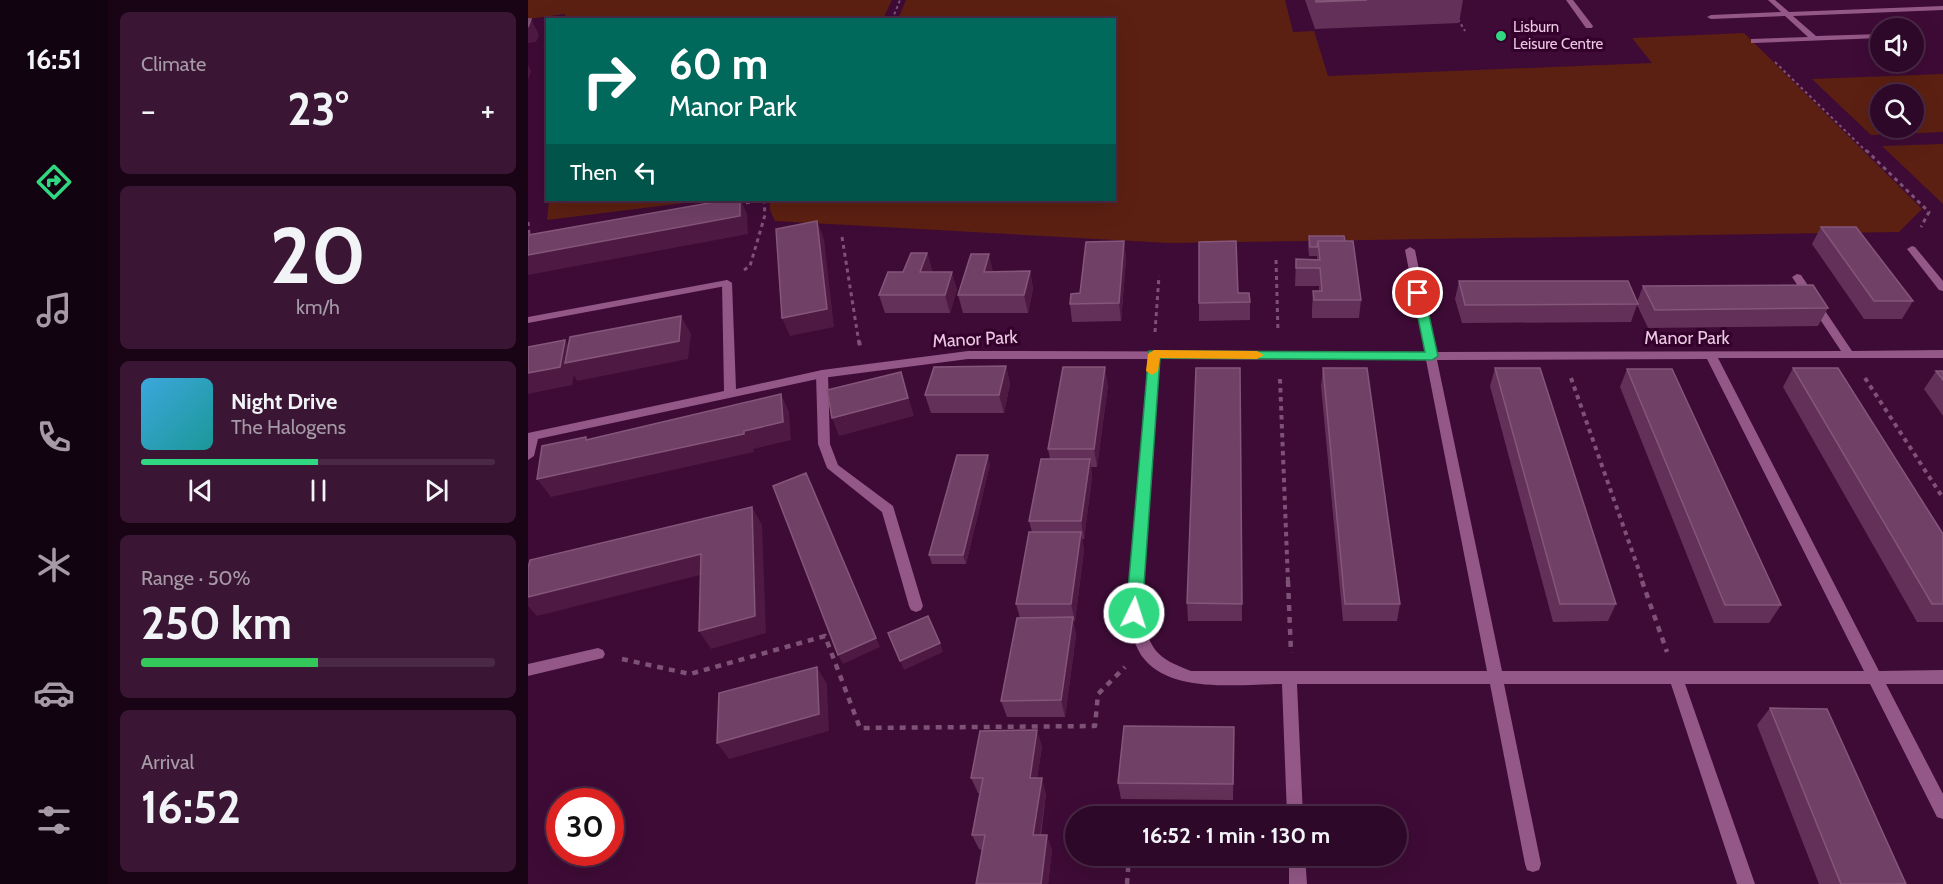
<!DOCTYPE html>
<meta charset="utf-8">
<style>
:root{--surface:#2e0828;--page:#3a1634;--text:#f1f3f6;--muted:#a79aa8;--line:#492945;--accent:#31d882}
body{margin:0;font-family:Cabin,sans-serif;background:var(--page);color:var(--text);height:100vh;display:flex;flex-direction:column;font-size:22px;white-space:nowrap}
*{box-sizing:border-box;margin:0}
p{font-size:20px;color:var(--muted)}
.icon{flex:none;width:33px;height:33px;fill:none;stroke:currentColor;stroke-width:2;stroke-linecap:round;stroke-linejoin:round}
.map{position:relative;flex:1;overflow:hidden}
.details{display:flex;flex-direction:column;gap:12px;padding:12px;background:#190416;width:420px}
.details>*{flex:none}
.hud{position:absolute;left:18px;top:18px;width:570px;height:183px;border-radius:0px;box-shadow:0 6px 24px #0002,0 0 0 2px var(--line);background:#00695c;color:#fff;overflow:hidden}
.tools{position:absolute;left:1342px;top:18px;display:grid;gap:12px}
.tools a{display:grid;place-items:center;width:54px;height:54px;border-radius:50%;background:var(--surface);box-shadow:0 6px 24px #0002,0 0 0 2px var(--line);font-size:30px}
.speed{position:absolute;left:18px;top:788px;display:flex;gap:12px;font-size:30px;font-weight:700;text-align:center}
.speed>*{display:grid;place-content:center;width:78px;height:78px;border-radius:50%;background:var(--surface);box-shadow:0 6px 24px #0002,0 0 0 2px var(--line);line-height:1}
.speed .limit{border:9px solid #d22;background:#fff;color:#111}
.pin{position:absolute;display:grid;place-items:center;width:51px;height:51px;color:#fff;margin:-26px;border:3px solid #fff;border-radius:50%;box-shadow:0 2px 6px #0007}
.me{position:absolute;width:66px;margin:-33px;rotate:4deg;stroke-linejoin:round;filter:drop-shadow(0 0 4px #0008)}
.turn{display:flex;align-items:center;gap:21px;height:126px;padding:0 24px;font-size:27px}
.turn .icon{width:78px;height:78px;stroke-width:2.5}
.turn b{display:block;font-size:42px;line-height:51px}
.then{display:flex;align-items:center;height:57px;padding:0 24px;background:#0003;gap:12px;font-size:22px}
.big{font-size:45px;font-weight:700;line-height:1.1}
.details .tile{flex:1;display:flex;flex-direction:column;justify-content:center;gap:9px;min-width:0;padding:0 21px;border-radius:9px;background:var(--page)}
.details .dial{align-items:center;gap:0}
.dial b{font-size:78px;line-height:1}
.song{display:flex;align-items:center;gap:18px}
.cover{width:72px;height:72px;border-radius:9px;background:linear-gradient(135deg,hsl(200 70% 55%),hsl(180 70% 35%))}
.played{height:6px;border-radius:3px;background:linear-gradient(90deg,var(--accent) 50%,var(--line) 50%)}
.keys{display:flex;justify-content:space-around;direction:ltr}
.heat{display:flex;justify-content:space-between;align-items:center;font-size:33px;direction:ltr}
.charge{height:9px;border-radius:4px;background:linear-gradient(90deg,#34c759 50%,var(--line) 0)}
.trip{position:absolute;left:537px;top:806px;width:342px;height:60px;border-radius:30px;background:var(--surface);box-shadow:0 6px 24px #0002,0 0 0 2px var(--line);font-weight:700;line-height:60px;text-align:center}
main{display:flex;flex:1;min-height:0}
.menu{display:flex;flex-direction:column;width:108px;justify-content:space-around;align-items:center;background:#120310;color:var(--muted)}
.menu .icon{width:42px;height:42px}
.menu .on{color:var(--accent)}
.menu b{font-size:27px;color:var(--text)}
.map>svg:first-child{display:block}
.green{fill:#5c2012;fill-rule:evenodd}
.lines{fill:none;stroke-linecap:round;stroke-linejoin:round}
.path-far3{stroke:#7e5276;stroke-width:2;stroke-dasharray:3 3;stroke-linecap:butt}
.path-far2{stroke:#7e5276;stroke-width:3;stroke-dasharray:4 4;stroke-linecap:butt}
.path-far1{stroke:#7e5276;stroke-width:4;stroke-dasharray:4.5 4.5;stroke-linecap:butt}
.path{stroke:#7e5276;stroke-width:4.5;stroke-dasharray:6 6;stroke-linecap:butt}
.lane{fill:#935887;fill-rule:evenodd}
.street{fill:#935887;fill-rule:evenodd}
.wall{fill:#623058}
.shaded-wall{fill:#4e1a44}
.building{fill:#714067;stroke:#84567a;stroke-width:1.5}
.route{fill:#31d882;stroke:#208c54;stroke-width:1.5}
.slow{fill:#f59e0b}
.poi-dot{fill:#31d882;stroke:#33012c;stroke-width:2}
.labels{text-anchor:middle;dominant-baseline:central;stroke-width:6;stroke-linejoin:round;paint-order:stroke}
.far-poi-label{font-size:15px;fill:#eac9e1;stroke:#33012c;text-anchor:start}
.street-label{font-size:18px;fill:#eac9e1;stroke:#33012c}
</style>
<main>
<nav class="menu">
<b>16:51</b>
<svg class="icon on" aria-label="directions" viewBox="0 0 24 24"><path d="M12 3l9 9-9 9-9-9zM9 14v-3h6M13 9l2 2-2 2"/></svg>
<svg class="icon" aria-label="music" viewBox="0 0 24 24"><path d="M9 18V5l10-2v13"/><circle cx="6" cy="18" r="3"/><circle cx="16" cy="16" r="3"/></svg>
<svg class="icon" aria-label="phone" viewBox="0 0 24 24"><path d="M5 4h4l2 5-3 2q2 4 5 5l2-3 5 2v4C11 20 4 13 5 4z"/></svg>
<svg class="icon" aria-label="climate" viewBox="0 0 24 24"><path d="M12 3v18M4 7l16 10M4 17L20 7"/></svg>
<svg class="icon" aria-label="car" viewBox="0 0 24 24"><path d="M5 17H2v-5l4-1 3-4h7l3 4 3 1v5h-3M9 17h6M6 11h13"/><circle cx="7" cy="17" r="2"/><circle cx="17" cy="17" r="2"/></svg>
<svg class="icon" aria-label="filters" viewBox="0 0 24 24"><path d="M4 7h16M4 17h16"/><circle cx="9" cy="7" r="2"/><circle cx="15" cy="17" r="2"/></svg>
</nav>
<section class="details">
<div class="tile"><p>Climate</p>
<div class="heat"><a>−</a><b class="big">23°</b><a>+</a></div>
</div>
<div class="tile dial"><b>20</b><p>km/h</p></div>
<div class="tile">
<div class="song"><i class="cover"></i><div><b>Night Drive</b><p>The Halogens</p></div></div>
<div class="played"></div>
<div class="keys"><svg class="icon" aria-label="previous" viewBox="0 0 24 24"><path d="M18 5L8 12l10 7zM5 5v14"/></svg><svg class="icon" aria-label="pause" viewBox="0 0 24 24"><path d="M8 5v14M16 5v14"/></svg><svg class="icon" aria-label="next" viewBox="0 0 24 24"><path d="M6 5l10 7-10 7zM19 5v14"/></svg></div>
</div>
<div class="tile"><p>Range · 50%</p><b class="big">250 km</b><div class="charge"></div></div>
<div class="tile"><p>Arrival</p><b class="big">16:52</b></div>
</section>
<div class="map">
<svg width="1415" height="884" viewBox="0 0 1415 884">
<rect width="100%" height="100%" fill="#3e0b36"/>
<!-- green -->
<path class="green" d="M0,0H364L355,19L37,20V14L0,19Z
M378,0H757L765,32L786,31L800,76L1124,63L1104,38L1216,33L1394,209L1371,232L641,243L247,221L242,210V200H586V20L370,19Z
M1415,74V132L1343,135L1284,79ZM1353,94H1386V128H1353Z
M1415,144V204L1354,146Z
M21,200H180L19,220Z"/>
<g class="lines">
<!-- path-far3 -->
<path class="path-far3" d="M930,19L937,31
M364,20L372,0
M1247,62L1339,152"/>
<!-- path-far2 -->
<path class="path-far2" d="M1338,150L1401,212L1393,227
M210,204L236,200
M0,222L1,235H4
M314,237L331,343
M748,260L750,332
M216,270L222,266L237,215L236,200
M627,332L631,276"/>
<!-- path-far1 -->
<path class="path-far1" d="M331,341L332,346
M1043,378L1115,582
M1337,378L1415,498
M752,379L760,582"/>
<!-- path -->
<path class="path" d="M760,581L763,653
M1114,581L1139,652
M94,659L162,674L297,636L332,728L567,726L570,694L597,667
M599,884L601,855"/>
<!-- lane -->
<path class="lane" d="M1038,0H1045L1065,26L1064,28H1058Z
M1240,0H1247L1261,12L1415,6V10L1265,16L1288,36L1353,34V38L1226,43H1223V39L1280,37L1257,16L1183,19L1179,17L1183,15L1253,12Z
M199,280L204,283L203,285L0,323V317Z
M294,370L300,374L302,444L310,465L365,506L395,606L393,610L388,612L383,610L381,606L354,512L299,468L290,444L288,374Z
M1148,671L1153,673L1155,678L1227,884H1209L1141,678L1143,673Z"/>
<!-- street -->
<path class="street" d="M1384,246L1387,247L1415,281V291L1411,290L1379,249Z
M882,247L887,250L908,352L1313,351L1264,277L1269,274L1273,275L1324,351L1415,350V358H1190L1351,671L1415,670V684H1358L1415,794V819L1409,817L1342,684H976L1013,864L1011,870L1005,872L999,870L997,864L962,684H769L775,816H759L754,684C714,684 646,694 617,660C606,648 603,629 599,613L620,359H440L294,378L10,439L6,456L0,460V433L196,391L194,283L199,280L204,283L208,389L294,370L440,351L897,352L877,250ZM631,359L898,360L959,671H663C627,657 623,651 613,613ZM1179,359L1336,671H974L909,360Z
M70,648L75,650L77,654L75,658L0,676V664Z
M761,855H777L779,884H761Z"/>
</g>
<!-- wall -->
<path class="wall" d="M777,0H935L931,23L787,29Z
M1293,227L1385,301L1374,319H1336L1284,244Z
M781,236L817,241L833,300L831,318H784V309L785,291H791V286H767L768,259L789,260V256H781L780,245Z
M596,241L598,259L593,321L544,322L542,304L552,293Z
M399,253L404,270L403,272L429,289L422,313H357L351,295L375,272Z
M502,271L505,289L500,313H435L430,295L465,272Z
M931,281L1109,302L1115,286L1300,308L1290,326L1120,328L1109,305L1103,322L934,323L927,299Z
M710,293L722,302V320L671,321V303Z
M478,366L482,384L476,413H403L397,395Z
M712,368L714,621H660L659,603Z
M795,368L872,604L869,621H815L793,386Z
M967,368L1088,604L1080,621L1025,622L962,386Z
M1265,368L1415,534V622H1389L1255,387Z
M1099,369L1253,605L1241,623H1186L1092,387Z
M1408,371H1415V416L1396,389Z
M580,385L569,467H563L564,477L556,539H554L556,550L547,621H545L548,635L537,717H479L473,701L492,618L488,604L504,532L501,521L522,459L520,449Z
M462,464L438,564H404L401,555Z
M1242,708L1378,884H1291L1229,725Z
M706,727L705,800L593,799L590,783Z
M514,746L509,778L518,794L513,835L524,850L520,884H448L454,850L451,849L444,835L452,793H450L443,778Z"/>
<!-- shaded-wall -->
<path class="shaded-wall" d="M3,19L11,35L8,42L0,43V27Z
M0,65L3,71L0,80Z
M212,200H213L219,214L220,234L0,275V255Z
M289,221L296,239L306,327L262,336L254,318Z
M596,241L598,259L593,321L591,303Z
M399,253L404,270L397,290L392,272Z
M461,254L465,271L456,272Z
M502,271L505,289L500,313L496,295Z
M424,272L429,289L422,313L417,295Z
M153,316L163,334L160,359L49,381L46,375L44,385L0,394V373L37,340L48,358Z
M478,366L482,384L476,413L471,395Z
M577,367L580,385L569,467L566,449Z
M373,372L386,416L311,436L304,418Z
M253,394L261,412L263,440L225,449L226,452L23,497L9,479L216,431Z
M460,455L462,464L438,564L435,555Z
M562,459L564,477L556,539L553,521Z
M283,482L352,647L315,664L310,655Z
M224,507L234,525L238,633L183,649L171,631Z
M553,532L556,550L547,621L543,604Z
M173,554L184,572L9,616L0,606V597Z
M545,617L548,635L537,717L533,700Z
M412,643L415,652L376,670L372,661Z
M289,667L299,684L301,731L201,759L189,743Z
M509,730L514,746L507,793L502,778Z
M514,778L518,794L510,849L505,835Z
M519,835L524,850L520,884H513Z"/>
<!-- building -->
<path class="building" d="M788,0H839L788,2Z
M0,19H3L0,27Z
M198,200H212V216L0,255V235Z
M289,221L299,309L254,318L248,229Z
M1293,227H1328L1385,301H1346Z
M781,236H816L817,241H790L789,247H782Z
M596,241L591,303L542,304L543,294L552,293L558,242Z
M708,241L710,293H721L722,302L671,303V242Z
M790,241H825L833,300H786L785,291H794L792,268H768V259L792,260Z
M383,253H399L392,272H424L417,295H351L360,272H375Z
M443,254H461L456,272L502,271L496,295H430Z
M931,281H1100L1110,304L937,305Z
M1285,285L1300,308L1127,310L1115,286Z
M153,316L151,341L37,363L42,337Z
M37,340L32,367L0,373V347Z
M478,366L471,395H397L406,367Z
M535,367H577L566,449H520Z
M668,368H712L714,604L659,603Z
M795,368H839L872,604H817Z
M967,368H1012L1088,604H1032Z
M1265,368H1310L1415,534V604H1404Z
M1099,369H1144L1253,605H1197Z
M1408,371H1415V380Z
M373,372L380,398L304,418L299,390Z
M253,394L255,422L216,431V434L9,479L14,446L58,437V440Z
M429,455H460L435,555H401Z
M513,459H562L553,521H501Z
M278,473L348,638L310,655L245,486Z
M224,507L227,616L171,631L173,554L0,597V568L2,560Z
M501,532H553L543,604H488Z
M400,616L412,643L372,661L360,633Z
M545,617L533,700L473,701L489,618Z
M289,667L291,714L189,743L191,693Z
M1242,708L1299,709L1378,884H1313Z
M596,726L706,727L705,784L590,783Z
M509,730L502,778H514L505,835H519L513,884H448L457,835H444L455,778H443L452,731Z"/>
<!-- route -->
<path class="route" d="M890,289L896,293L910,356L904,360L632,358L614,613L612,618H600L598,613L621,351L897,352L885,293Z"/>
<!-- slow -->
<path class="slow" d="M626,350L729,351L736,355L729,359L632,358L630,371L624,375L618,371L620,354Z"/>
<!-- markers -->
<circle class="poi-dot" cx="973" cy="36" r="6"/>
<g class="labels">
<!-- far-poi labels -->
<g class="far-poi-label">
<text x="985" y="27">Lisburn<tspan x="985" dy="17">Leisure Centre</tspan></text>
</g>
<!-- street labels -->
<g class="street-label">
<text x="1159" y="338">Manor Park</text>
<text transform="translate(447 339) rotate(-3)">Manor Park</text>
</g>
</g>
</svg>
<div class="tools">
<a><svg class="icon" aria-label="sound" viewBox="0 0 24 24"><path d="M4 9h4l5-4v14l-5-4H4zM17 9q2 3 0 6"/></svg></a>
<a><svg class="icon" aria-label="search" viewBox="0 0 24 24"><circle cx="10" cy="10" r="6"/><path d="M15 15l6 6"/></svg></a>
</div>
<div class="speed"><div class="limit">30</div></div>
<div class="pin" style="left:890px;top:293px;background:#d93025"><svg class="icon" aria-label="arrive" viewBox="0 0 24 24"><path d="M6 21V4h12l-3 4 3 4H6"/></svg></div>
<svg class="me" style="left:606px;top:613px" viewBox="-20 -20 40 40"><circle r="17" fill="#31d882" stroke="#fff" stroke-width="3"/><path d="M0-11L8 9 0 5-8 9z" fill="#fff"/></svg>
<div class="trip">16:52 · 1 min · 130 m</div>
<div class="hud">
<div class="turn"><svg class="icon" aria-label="right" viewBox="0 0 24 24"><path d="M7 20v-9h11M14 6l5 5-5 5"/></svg><div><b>60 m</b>Manor Park</div></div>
<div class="then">Then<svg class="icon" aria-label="left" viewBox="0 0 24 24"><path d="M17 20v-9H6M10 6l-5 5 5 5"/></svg></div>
</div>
</div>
</main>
